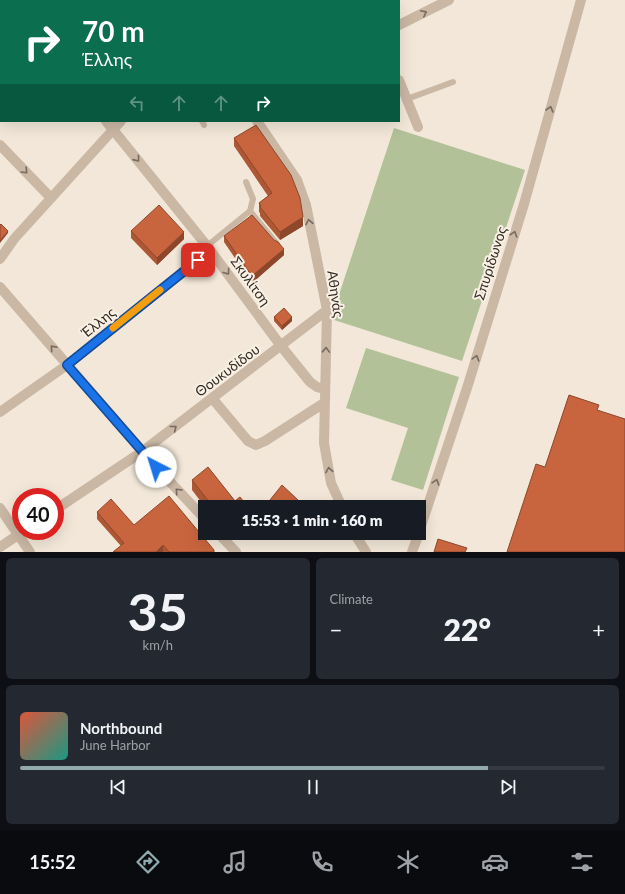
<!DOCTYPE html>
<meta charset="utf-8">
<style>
:root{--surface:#171b24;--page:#242831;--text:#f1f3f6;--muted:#9ea1a6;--line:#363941;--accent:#90aaae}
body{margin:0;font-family:Lato,sans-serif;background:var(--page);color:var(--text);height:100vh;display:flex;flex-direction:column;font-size:15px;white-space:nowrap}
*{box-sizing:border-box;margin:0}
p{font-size:13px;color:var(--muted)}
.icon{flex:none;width:22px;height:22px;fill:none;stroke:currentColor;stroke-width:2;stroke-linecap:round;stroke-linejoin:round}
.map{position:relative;height:552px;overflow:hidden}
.details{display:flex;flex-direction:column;gap:6px;padding:6px;background:#0d0f14;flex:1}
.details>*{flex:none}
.guide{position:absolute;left:0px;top:0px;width:400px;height:122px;box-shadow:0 4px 16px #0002;background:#0b6e4f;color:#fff;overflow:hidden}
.speed{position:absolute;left:12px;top:488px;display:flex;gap:8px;font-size:20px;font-weight:700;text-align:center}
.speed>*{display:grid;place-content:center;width:52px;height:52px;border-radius:50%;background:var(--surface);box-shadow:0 4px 16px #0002;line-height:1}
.speed .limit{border:6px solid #d22;background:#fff;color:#111}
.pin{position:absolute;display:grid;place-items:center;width:34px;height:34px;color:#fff;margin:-17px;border-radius:8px;box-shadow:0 2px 6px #0006}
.me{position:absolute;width:44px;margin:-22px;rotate:320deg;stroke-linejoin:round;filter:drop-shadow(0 0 3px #0008)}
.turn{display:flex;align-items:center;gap:14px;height:84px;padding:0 16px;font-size:18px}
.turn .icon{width:52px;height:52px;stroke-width:2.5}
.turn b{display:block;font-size:28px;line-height:34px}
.lanes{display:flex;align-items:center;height:38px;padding:0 16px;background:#0003;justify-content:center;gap:20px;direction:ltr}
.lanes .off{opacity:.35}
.big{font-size:30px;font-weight:800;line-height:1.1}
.details .tile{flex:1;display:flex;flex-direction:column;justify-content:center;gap:6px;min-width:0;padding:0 14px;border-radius:6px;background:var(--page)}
.details .dial{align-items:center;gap:0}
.dial b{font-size:52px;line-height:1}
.song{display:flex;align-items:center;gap:12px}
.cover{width:48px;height:48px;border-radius:6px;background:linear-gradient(135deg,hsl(10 70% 55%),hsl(170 70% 35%))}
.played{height:4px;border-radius:2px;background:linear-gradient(90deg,var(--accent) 80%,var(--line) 80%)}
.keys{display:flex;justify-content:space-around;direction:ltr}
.heat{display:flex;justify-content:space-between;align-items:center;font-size:22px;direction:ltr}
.details .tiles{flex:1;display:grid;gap:6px;grid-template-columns:1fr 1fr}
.tile:last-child{grid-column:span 2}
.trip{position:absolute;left:198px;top:500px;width:228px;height:40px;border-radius:0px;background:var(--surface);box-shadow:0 4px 16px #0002;font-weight:800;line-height:40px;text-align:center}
.tabs{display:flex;height:64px;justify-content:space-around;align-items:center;background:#090b0e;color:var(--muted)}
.tabs .icon{width:28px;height:28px}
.tabs .on{color:var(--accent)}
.tabs b{font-size:18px;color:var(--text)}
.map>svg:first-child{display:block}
.green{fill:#b2c198}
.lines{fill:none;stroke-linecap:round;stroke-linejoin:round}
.service{stroke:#cab7a4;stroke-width:6}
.minor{stroke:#cab7a4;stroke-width:10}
.tertiary{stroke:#cab7a4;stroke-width:10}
.wall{fill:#ad5735}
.shaded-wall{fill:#8d472b}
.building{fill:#c9653e;stroke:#8d472b}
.oneway{stroke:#786a5f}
.route-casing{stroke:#114b97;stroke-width:10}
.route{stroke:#1a73e8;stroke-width:7}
.slow{stroke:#f59e0b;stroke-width:7}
.labels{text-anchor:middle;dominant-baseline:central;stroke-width:4;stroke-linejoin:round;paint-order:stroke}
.street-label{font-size:14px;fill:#352b26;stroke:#f9f1e4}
</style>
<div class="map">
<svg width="625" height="552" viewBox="0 0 625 552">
<rect width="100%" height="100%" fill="#f2e7d8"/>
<!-- green -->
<path class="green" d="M394,128L525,170L462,361L331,319Z
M366,348L459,377L423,490L391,480L408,428L346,408Z"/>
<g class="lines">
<!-- service -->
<path class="service" d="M407,99L453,82
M202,121L204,125
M246,182L253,199L250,211
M207,246L250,211L277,244"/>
<!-- minor -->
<path class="minor" d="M363,0V1
M0,4L1,5
M399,25L449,0
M0,28L1,27
M399,80L418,127
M106,121L207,246L281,346L310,382L317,387L324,389
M257,121L297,180L306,205L327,310L324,443L331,483L342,507
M0,145L51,198
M212,398L248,441L256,445L265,441L324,403
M0,412L67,365L210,250
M143,451L327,310
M0,508L30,552
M419,532L467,388L524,204L581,0
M354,533L366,552
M412,552L419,533"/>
<!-- tertiary -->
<path class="tertiary" d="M265,1L267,0
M0,259L14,239L121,121
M0,287L156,467L205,519
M55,510L143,451
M218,533L236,552
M0,547L24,531"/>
</g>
<!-- wall -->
<path class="wall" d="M58,0H97L98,1H59Z
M138,0H180L181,1H138Z
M234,138L303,226L280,240L260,216V213L259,212V203L268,196L234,146Z
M131,231L184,239L157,265L131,238Z
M224,236L284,255L252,283L224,242Z
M274,317L292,321L282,330L274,321Z
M192,480L235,501L248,507H205L192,490Z
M270,500L298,505L296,507H274L270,504Z
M97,512L134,525L214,552H113L121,546L97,519Z"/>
<!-- shaded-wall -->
<path class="shaded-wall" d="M303,217V226L280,240V232Z
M8,231V233L0,243V241Z
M184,232V239L157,265V258Z
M284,249V255L252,283V276Z
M292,317V321L282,330V326Z
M298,500V505L296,507H293Z
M163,545V552H156Z"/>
<!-- building -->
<path class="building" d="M66,0H97L98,1H67Z
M145,0H180L181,1H146Z
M256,125L291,175L300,198L303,217L280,232L260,207L261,206L259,203L272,193L234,138Z
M159,205L184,232L157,258L131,231Z
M252,215L274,240L278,242L284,249L252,276L224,236Z
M1,224L8,231L0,241V225Z
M284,308L292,317L282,326L274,317Z
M569,395L599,405L597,410L625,419V552H507L536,464L545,467Z
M208,467L235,501L240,497L248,507H213L192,480Z
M282,485L298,500L293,507H279L270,500Z
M169,496L214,550V552H169L163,545L156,552H113L124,543L97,512L111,499L134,525Z
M438,539L467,548L465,552H434Z"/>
<!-- one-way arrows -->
<defs><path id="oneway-chevron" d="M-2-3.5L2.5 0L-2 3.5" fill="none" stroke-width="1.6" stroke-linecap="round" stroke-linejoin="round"/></defs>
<g class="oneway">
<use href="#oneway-chevron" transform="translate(424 13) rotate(-27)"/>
<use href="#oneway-chevron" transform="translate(550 109) rotate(-74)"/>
<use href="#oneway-chevron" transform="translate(137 159) rotate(51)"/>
<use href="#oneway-chevron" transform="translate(25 171) rotate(46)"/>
<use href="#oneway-chevron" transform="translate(309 222) rotate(-101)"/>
<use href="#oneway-chevron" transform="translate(514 234) rotate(-72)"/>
<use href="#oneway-chevron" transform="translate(227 272) rotate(54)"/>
<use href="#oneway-chevron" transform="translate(53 348) rotate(-131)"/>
<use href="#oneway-chevron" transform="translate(326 350) rotate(-88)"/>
<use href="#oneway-chevron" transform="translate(476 358) rotate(-73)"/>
<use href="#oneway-chevron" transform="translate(174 428) rotate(-38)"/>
<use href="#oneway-chevron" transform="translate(329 470) rotate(-100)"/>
<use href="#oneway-chevron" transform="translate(436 482) rotate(-72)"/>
<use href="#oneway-chevron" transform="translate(178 491) rotate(-133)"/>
</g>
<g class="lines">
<!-- route casing -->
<g class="route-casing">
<path id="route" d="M156,467L67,365L198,260"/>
</g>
<!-- route -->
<use href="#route" class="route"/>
<!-- slow -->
<path class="slow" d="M113,328L160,290"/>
</g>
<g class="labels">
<!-- street labels -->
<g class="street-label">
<text transform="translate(490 263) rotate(-72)">Σπυρίδωνος</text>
<text transform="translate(251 281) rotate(54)">Σκυλίτση</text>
<text transform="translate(336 294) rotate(82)">Αθηνάς</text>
<text transform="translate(98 322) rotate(-39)">Έλλης</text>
<text transform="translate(227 370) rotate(-37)">Θουκυδίδου</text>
</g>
</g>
</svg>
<div class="speed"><div class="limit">40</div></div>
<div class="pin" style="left:198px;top:260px;background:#d93025"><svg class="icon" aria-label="arrive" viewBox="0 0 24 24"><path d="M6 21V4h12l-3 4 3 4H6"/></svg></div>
<svg class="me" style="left:156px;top:467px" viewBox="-20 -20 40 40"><circle r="19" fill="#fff"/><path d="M0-13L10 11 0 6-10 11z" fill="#1a73e8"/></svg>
<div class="trip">15:53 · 1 min · 160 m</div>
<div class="guide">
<div class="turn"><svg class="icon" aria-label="right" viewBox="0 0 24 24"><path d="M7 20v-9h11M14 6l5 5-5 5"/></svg><div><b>70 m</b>Έλλης</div></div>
<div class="lanes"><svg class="icon off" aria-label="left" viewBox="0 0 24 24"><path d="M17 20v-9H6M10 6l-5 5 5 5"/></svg><svg class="icon off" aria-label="ahead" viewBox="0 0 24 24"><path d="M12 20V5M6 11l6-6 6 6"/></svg><svg class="icon off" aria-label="ahead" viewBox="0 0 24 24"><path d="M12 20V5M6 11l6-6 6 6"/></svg><svg class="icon" aria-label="right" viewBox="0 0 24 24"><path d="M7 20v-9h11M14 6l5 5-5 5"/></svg></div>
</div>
</div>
<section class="details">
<div class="tiles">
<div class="tile dial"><b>35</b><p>km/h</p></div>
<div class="tile"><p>Climate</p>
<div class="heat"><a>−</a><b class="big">22°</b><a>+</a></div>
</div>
<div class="tile">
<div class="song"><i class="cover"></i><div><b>Northbound</b><p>June Harbor</p></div></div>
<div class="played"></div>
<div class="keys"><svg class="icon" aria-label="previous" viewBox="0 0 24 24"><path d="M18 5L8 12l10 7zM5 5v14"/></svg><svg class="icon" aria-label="pause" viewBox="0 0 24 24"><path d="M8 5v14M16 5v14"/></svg><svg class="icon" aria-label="next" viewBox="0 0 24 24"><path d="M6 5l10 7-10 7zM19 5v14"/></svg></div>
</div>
</div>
</section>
<nav class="tabs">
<b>15:52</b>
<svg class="icon on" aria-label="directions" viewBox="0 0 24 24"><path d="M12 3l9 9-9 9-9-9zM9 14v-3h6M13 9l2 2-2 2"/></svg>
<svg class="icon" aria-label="music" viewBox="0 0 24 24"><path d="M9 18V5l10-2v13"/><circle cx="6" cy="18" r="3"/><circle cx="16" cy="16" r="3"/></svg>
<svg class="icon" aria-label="phone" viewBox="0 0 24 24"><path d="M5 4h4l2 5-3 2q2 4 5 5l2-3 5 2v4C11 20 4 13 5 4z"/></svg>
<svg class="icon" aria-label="climate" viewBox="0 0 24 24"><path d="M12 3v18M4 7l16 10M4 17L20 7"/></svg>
<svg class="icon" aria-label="car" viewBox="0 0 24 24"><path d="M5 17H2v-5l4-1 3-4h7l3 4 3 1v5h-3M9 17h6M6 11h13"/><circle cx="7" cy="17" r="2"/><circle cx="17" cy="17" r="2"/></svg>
<svg class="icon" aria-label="filters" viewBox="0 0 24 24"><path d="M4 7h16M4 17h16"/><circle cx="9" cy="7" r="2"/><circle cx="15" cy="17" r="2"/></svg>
</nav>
